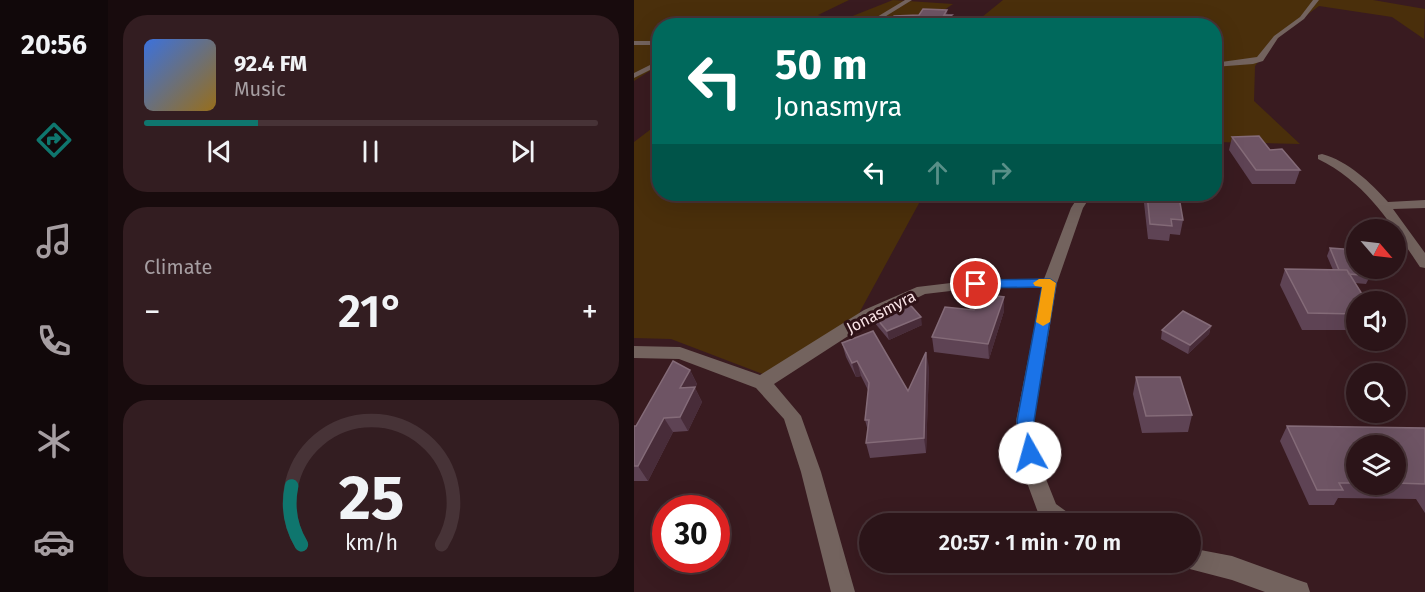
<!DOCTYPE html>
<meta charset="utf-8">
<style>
:root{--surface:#2b1418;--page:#331d21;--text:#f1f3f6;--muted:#a69ea2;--line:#473337;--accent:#0f766e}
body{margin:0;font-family:"Fira Sans",sans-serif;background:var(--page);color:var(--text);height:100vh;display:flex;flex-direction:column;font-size:22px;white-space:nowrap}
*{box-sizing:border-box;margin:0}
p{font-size:20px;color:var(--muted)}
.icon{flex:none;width:33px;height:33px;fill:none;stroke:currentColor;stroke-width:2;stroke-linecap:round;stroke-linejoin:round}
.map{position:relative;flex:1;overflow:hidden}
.details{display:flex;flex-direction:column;gap:15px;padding:15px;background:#180b0d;width:526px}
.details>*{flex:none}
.top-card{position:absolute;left:18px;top:18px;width:570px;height:183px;border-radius:24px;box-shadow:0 6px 24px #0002,0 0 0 2px var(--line);background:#00695c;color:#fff;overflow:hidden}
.needle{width:39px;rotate:118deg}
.tools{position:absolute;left:712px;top:219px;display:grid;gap:12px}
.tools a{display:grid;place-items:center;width:60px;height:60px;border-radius:50%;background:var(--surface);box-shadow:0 6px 24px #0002,0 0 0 2px var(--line);font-size:30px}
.speed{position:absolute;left:18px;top:495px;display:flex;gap:12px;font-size:30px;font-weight:700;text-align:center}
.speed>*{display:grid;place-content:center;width:78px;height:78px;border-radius:50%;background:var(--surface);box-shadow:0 6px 24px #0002,0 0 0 2px var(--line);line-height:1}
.speed .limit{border:9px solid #d22;background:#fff;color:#111}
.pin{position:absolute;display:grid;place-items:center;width:51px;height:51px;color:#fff;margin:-26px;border:3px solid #fff;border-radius:50%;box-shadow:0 2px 6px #0007}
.me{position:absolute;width:66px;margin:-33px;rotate:353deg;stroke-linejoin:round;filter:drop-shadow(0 0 4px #0008)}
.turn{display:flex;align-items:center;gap:21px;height:126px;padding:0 24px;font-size:27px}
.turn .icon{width:78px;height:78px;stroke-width:2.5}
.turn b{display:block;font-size:42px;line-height:51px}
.lanes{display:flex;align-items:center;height:57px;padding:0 24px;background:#0003;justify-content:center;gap:30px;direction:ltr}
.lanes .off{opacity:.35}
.big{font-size:45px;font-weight:600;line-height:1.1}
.details .card{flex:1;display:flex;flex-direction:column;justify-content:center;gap:9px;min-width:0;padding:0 21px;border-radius:24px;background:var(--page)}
.details .dial{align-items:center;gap:0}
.dial svg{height:156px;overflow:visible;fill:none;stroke:var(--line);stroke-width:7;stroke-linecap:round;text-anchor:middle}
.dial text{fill:var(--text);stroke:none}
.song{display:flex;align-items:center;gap:18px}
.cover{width:72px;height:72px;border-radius:9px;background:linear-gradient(135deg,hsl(220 70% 55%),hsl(40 70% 35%))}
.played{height:6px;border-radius:3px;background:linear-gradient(90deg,var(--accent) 25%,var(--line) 25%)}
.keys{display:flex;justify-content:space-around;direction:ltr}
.heat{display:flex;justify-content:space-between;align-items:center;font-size:33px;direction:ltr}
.trip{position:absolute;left:225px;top:513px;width:342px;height:60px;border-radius:30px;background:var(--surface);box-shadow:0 6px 24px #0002,0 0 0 2px var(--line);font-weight:600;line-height:60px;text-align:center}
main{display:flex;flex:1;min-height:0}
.tab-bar{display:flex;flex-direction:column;width:108px;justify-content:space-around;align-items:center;background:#11080a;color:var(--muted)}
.tab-bar .icon{width:42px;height:42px}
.tab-bar .on{color:var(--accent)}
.tab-bar b{font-size:27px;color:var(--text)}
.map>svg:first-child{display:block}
.green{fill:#4a2f0b}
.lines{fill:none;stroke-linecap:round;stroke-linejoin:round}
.minor{fill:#73635e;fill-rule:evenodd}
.wall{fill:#5e4354;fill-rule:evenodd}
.shaded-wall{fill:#482c39}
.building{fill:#6e5464;stroke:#846b78;stroke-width:1.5}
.route{fill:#1a73e8;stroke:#114b97;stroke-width:1.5}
.slow{fill:#f59e0b}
.labels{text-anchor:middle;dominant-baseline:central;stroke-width:6;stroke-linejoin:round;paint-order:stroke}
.street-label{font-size:16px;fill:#f9e3e6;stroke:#2e1217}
</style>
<main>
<nav class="tab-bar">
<b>20:56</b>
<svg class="icon on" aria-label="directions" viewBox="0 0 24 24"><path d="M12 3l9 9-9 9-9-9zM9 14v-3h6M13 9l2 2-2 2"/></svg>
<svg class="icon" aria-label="music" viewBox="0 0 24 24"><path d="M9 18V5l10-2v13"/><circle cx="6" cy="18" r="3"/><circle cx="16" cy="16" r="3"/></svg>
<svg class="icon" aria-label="phone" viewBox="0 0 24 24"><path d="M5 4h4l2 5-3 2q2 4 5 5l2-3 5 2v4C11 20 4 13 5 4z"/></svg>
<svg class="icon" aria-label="climate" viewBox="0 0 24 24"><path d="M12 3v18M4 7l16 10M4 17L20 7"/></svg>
<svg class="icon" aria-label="car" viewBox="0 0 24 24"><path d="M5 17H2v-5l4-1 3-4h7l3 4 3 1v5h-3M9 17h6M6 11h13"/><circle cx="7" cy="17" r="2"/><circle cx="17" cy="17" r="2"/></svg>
</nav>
<section class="details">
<div class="card">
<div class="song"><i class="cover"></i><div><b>92.4 FM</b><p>Music</p></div></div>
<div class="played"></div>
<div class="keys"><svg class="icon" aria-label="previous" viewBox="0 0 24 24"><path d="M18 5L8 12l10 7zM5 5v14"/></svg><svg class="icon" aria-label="pause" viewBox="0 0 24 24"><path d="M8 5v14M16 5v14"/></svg><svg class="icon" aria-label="next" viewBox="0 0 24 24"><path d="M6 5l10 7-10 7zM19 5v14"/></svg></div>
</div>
<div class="card"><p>Climate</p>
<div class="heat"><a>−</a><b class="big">21°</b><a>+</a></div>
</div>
<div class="card dial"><svg viewBox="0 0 100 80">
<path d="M14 69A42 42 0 1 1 86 69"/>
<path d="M14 69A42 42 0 0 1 9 39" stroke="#0f766e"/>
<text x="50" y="56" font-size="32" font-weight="700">25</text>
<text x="50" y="72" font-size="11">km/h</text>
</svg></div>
</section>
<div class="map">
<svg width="791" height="592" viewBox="0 0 791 592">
<rect width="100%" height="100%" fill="#391b20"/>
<!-- green -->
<path class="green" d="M0,0H215L184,15L206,21L259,0L319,4L288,25L26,26L25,65L0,81Z
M369,0H739L791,9L790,39L758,17L685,6L647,34L621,66L620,101L666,144L581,142L580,26H337Z
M25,123L26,194H290L223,317L131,375L37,339L0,338V142Z"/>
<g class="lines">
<!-- minor -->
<path class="minor" d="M271,0H278L236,26H228Z
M679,0H685L670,19L644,38L629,61L619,64L580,67V63L623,57L640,36L666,17Z
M0,41H26V45H0Z
M26,60V65L0,78V73Z
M688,154C714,161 736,182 754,202L791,200V208L759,209L791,253V268L786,267C757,224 733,183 684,159V155Z
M446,194H458L449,208L423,283L400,421L408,469L422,504L440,517L443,524H414L406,518L388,469L382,421L408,288H342L291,294L242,318L140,384L167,416L187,472L221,592H197L167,472L150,419L122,388L45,359L0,358V346L46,347L126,375L230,310L283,287L342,280L410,279L437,208Z
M556,548L598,556L664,580L673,583L676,592H631L598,580L548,567L546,562H556Z"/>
</g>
<!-- wall -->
<path class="wall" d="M598,137L636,150L666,170L661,184H618L595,150Z
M509,194H532L533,196L549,220L546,235L536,234L535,241L514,239Z
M696,248L736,276L732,284L721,283L723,302V330H668L646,285L651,269L699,270L693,256Z
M370,311L355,359L300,352L298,337Z
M238,313L288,325L255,340L240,322Z
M577,326L575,334L554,354L527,339L528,330Z
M208,343L274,391L295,367L292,453L236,458L232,443L234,431L231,420L234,390L227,376L222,377L212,357Z
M56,370L63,384L61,388L68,402L54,431L39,432L14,481H0V426H2Z
M502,377L558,415L554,432L508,433L499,394Z
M653,426L791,428V513L782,499L704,498L700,505H675L646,441ZM723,446H762V484H723Z"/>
<!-- shaded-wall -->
<path class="shaded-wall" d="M313,10L314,17L318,15L319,22L315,26H305Z
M370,297V311L355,359L354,344Z
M287,317L288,325L255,340L253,331Z
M577,326L575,334L554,354L556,345Z
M292,352L295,367L292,453L290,438Z
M223,361L227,376L222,377L218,363Z
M56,370L63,384L61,388L68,402L54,431L46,417V388Z
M30,418L39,432L14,481L4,466Z"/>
<!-- building -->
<path class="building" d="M289,9L313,10L310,15H318L305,26H231L234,21L258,20L260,16L285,15Z
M625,136L636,150L648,149L666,170H622L598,137Z
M513,194H532L533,196L545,197L549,220L537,219L538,226L516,224Z
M696,248L723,250V268H732L736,276L715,274L713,270H705Z
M651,269L713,270L733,302H723V314L674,313Z
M347,294L370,297L354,344L298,337L311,307L340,310Z
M271,299L287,317L253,331L238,313Z
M549,311L577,326L556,345L528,330Z
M239,331L274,391L292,352L290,438L232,443L235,420H231L235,383L223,361L218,363L208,343Z
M39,361L56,370L46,388L61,387L46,417L30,418L4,466H0V426H2Z
M502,377H546L558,415L512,416Z
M653,426L791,428V484L762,483V446H723V483H705L709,490H683Z"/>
<!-- route -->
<path class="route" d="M416,279L422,283L400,421L405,453L402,458L396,460L389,458L383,421L408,287L342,288L335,284L342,280Z"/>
<!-- slow -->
<path class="slow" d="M405,279H416L422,283L416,322L409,326L402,322L408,287L401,286L399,283Z"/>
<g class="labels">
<!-- street labels -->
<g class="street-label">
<text transform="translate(247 312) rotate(-27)">Jonasmyra</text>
</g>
</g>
</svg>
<div class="tools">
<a><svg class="needle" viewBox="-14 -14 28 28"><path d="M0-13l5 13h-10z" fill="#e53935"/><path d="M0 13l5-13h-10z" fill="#a69ea2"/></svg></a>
<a><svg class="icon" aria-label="sound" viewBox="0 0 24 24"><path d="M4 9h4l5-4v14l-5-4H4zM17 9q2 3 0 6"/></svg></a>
<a><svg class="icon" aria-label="search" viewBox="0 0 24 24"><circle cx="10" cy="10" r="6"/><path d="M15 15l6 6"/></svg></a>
<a><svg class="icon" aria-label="layers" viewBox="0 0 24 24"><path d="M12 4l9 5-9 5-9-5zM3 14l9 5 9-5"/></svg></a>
</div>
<div class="speed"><div class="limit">30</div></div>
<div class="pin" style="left:342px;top:284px;background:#d93025"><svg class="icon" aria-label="arrive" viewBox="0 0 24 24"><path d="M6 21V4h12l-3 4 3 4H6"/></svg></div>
<svg class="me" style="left:396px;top:453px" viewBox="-20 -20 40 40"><circle r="19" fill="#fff"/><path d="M0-13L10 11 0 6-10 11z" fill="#1a73e8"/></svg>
<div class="trip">20:57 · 1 min · 70 m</div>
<div class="top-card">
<div class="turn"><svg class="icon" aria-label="left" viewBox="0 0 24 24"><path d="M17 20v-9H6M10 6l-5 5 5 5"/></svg><div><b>50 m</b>Jonasmyra</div></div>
<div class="lanes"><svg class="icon" aria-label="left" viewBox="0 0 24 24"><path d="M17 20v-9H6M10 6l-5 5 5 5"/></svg><svg class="icon off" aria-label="ahead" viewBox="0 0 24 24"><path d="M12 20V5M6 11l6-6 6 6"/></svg><svg class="icon off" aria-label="right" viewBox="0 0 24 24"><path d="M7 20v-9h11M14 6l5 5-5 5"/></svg></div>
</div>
</div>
</main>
